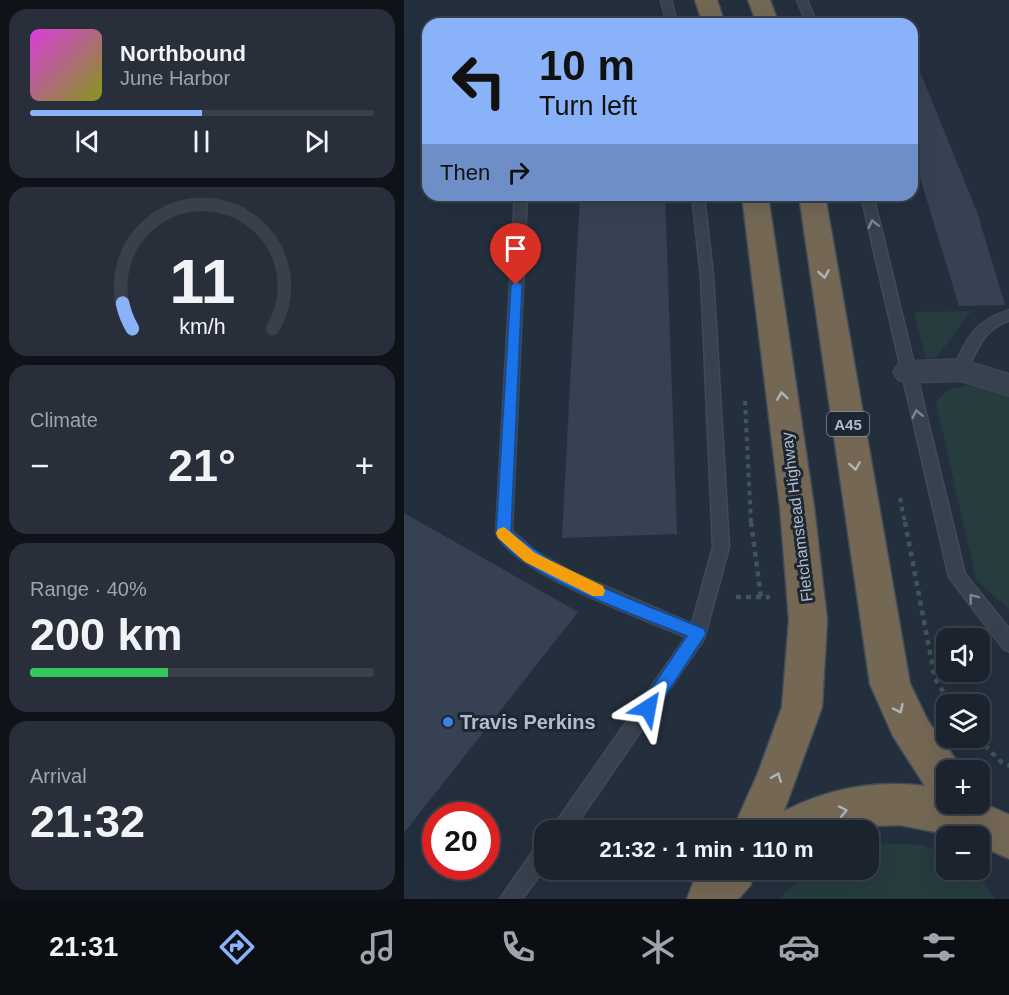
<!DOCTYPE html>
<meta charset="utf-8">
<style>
:root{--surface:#1b232e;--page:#282f3a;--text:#f1f3f6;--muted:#a0a4aa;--line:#39404a;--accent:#89b2f9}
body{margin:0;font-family:Helvetica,sans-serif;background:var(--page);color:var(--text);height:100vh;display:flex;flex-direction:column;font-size:22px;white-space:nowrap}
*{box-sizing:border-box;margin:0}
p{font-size:20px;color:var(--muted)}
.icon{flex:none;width:33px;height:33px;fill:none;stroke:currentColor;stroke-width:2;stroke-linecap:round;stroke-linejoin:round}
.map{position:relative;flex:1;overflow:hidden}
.side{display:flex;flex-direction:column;gap:9px;padding:9px;background:#0f1319;width:404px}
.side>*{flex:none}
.hud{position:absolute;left:18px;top:18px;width:496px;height:183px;border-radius:18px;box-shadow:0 6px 24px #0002,0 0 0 2px var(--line);background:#89b2f9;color:#111;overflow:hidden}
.tools{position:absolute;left:532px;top:628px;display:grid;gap:12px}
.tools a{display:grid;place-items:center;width:54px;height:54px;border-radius:12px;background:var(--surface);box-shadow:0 6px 24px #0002,0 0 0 2px var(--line);font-size:30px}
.speed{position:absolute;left:18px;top:802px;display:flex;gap:12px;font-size:30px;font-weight:700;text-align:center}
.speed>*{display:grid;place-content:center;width:78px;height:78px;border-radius:50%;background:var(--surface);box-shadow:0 6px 24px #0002,0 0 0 2px var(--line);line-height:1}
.speed .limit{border:9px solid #d22;background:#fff;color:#111}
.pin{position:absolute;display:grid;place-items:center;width:51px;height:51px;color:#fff;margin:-62px -26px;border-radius:50% 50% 50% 0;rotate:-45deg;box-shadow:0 0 6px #0007}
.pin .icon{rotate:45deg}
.me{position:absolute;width:66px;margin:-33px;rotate:34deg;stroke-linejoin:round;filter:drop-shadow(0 0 4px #0008)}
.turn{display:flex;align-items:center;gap:21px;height:126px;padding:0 18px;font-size:27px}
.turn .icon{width:78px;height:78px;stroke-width:2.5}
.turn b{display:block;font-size:42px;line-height:51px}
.then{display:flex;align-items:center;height:57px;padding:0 18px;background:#0003;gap:12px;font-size:22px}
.big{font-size:45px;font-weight:700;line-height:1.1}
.side .card{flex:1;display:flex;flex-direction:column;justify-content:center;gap:9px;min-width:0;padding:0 21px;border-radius:18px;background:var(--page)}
.side .dial{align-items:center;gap:0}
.dial svg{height:156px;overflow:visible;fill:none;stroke:var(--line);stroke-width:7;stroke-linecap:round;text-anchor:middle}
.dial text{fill:var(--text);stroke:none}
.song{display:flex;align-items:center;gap:18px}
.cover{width:72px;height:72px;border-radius:9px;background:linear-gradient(135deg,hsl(300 70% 55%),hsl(70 70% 35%))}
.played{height:6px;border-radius:3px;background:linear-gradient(90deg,var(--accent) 50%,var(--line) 50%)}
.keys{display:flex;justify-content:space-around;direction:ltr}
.heat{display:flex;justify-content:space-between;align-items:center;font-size:33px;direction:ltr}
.charge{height:9px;border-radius:4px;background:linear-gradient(90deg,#34c759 40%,var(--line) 0)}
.trip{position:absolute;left:130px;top:820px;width:345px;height:60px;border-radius:18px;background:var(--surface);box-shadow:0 6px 24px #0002,0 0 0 2px var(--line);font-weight:700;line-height:60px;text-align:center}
.tab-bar{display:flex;height:96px;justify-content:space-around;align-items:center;background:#0b0e12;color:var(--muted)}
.tab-bar .icon{width:42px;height:42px}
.tab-bar .current{color:var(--accent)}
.tab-bar b{font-size:27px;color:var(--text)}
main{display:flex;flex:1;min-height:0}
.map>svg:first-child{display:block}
.green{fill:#263c3f}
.building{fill:#364254}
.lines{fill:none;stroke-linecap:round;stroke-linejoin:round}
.lane-casing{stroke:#414a57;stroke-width:3}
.street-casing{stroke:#414a57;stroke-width:2}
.highway-casing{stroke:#434c59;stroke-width:3}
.path-far1{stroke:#3f5557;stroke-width:4;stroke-dasharray:4.5 4.5;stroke-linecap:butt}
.path{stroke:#3f5557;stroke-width:4.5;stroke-dasharray:5 5;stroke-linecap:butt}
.lane{fill:#38414e;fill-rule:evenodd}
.street{fill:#38414e;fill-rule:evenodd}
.highway{fill:#746855;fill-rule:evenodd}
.oneway{stroke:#7c8592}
.oneway2{stroke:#aeb4bd}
.route{fill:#1a73e8;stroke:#114b97;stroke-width:1.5}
.slow{fill:#f59e0b}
.shop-dot{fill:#3f7fe0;stroke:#1d2633;stroke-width:2}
.labels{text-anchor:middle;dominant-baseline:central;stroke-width:6;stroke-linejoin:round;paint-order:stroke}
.shield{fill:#1d2633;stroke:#878f9c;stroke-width:1.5}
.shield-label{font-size:15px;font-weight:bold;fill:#b4bcc9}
.street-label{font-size:16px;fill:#b4bcc9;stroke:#1d2633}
.near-poi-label{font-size:20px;font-weight:bold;fill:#b4bcc9;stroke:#1d2633;text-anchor:start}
</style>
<main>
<section class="side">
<div class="card">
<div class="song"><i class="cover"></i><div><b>Northbound</b><p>June Harbor</p></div></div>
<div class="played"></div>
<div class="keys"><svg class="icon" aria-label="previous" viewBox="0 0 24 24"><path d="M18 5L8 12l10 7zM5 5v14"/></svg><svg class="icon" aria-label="pause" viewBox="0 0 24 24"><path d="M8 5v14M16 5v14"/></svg><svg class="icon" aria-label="next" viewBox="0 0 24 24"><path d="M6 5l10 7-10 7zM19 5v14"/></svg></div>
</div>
<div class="card dial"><svg viewBox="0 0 100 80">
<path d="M14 69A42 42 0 1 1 86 69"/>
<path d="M14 69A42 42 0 0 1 9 56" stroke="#89b2f9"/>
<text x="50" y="56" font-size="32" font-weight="700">11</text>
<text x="50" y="72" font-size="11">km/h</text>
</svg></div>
<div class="card"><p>Climate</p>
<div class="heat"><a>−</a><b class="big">21°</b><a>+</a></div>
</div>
<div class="card"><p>Range · 40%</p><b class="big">200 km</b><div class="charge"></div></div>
<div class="card"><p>Arrival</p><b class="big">21:32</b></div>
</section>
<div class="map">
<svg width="606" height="899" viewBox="0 0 606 899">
<rect width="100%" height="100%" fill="#242f3e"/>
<!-- green -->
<path class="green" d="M567,311L533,357L522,359L510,312Z
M565,385L605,393V609L572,580L532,401L546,389Z
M478,843L516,845L543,853V870H570L591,899H375L403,870H465V845Z"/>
<!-- building -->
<path class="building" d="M508,52L573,212L601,305L555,306L508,151Z
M176,195H261L273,534L158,538Z
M0,513L174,612L0,833Z"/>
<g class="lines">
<!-- lane casing -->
<g class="lane-casing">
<path id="lane" d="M257,0H267L273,24H263Z
M393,0H403L413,24H403Z
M111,195H123L108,531L132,552L170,573L288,624L309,547L297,276L288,195H300L309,276L325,547L300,639L168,831H146L282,637C238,618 113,575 92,533Z
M457,195H469L561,574L606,630V652L600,649L545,577Z
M606,310V320C578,329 573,351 561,374H551L549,370C563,338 570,321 606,310Z
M141,841V868L118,899H96L134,844Z"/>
</g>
<!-- street casing -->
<g class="street-casing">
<path id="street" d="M556,359L606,374V396L556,381L504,383L494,380L489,372L494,364L504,361Z"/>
</g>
<!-- highway casing -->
<g class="highway-casing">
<path id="highway" d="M291,0H313L321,24H299Z
M344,0H366L375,24H353Z
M338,195H364L410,507L423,620L418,707L380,811C426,788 470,780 521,786L489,736L466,684L395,195H421L506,684L524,721L560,771H543V804H576V802L606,815V859L576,846V837H556L496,825L468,826L436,831H328L354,773L378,707L385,620L376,507Z
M301,870H352L346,886L334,899H283L289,883Z"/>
</g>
<!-- path-far1 -->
<path class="path-far1" d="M341,401L347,523
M496,498L501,523"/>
<!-- path -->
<path class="path" d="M347,522L357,597
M501,522L531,679L548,705
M332,597H366
M574,738L596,761L606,766"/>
<!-- lane -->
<use href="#lane" class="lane"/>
<!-- street -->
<use href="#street" class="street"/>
<!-- highway -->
<use href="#highway" class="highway"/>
</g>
<!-- one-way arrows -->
<defs><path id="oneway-chevron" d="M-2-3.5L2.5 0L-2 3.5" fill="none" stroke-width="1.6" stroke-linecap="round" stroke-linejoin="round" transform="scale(1.5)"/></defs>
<g class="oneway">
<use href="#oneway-chevron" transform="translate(469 224) rotate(-103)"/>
<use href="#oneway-chevron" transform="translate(513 414) rotate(-102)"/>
<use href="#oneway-chevron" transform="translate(569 598) rotate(-128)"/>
</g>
<g class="oneway2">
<use href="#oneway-chevron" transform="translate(420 274) rotate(81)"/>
<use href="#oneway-chevron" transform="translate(378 396) rotate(-98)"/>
<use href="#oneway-chevron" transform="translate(451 466) rotate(81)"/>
<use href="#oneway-chevron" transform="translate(495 709) rotate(65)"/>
<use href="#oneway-chevron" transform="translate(373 777) rotate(-68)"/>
<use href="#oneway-chevron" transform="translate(439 811) rotate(-11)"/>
</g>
<!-- route -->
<path class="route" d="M112,281L118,285L107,531C161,579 234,601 300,629L302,634L250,713L244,715L238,713L236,708L238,702L283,636C240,618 112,574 92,534L107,285Z"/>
<!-- slow -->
<path class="slow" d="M100,527L131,553L199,586L201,591L199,596H189L121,562L94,538L92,533L94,529Z"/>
<!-- markers -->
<circle class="shop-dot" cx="44" cy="722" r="6"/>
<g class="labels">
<!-- shield labels -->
<rect class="shield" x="423" y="412" width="42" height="24" rx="4.5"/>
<g class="shield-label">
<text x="444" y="424">A45</text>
</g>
<!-- street labels -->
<g class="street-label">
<text transform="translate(393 517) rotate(-97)">Fletchamstead Highway</text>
</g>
<!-- near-poi labels -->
<g class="near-poi-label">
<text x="56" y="722">Travis Perkins</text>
</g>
</g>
</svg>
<div class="tools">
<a><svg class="icon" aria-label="sound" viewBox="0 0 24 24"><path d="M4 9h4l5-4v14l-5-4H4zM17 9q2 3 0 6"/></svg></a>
<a><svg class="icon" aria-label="layers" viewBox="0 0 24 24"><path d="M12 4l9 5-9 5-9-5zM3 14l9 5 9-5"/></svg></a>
<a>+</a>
<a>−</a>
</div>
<div class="speed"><div class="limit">20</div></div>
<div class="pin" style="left:112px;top:285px;background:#d93025"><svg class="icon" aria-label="arrive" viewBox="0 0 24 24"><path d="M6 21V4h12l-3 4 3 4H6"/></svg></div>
<svg class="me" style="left:244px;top:708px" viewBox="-20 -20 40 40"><path d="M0-17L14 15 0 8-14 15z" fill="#1a73e8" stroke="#fff" stroke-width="4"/></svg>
<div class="trip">21:32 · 1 min · 110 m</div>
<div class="hud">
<div class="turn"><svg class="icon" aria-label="left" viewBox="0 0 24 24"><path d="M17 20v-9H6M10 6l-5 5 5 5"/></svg><div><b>10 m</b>Turn left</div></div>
<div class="then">Then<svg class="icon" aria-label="right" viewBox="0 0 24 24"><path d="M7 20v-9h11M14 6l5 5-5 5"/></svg></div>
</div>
</div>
</main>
<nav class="tab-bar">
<b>21:31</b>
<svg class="icon current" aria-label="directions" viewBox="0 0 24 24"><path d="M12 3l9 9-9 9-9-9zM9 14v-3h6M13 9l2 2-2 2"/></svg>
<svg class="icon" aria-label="music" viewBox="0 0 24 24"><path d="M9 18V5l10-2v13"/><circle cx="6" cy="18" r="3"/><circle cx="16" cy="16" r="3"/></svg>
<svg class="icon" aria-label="phone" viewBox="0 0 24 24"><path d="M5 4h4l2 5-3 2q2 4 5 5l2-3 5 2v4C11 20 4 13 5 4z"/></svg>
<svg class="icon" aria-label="climate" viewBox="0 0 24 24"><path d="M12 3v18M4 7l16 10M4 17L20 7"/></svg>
<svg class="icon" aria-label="car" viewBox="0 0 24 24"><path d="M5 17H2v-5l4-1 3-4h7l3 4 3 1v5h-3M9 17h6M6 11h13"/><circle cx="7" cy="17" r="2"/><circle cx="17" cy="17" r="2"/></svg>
<svg class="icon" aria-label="filters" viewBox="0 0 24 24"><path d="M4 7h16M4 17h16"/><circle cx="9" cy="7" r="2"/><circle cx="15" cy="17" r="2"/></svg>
</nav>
